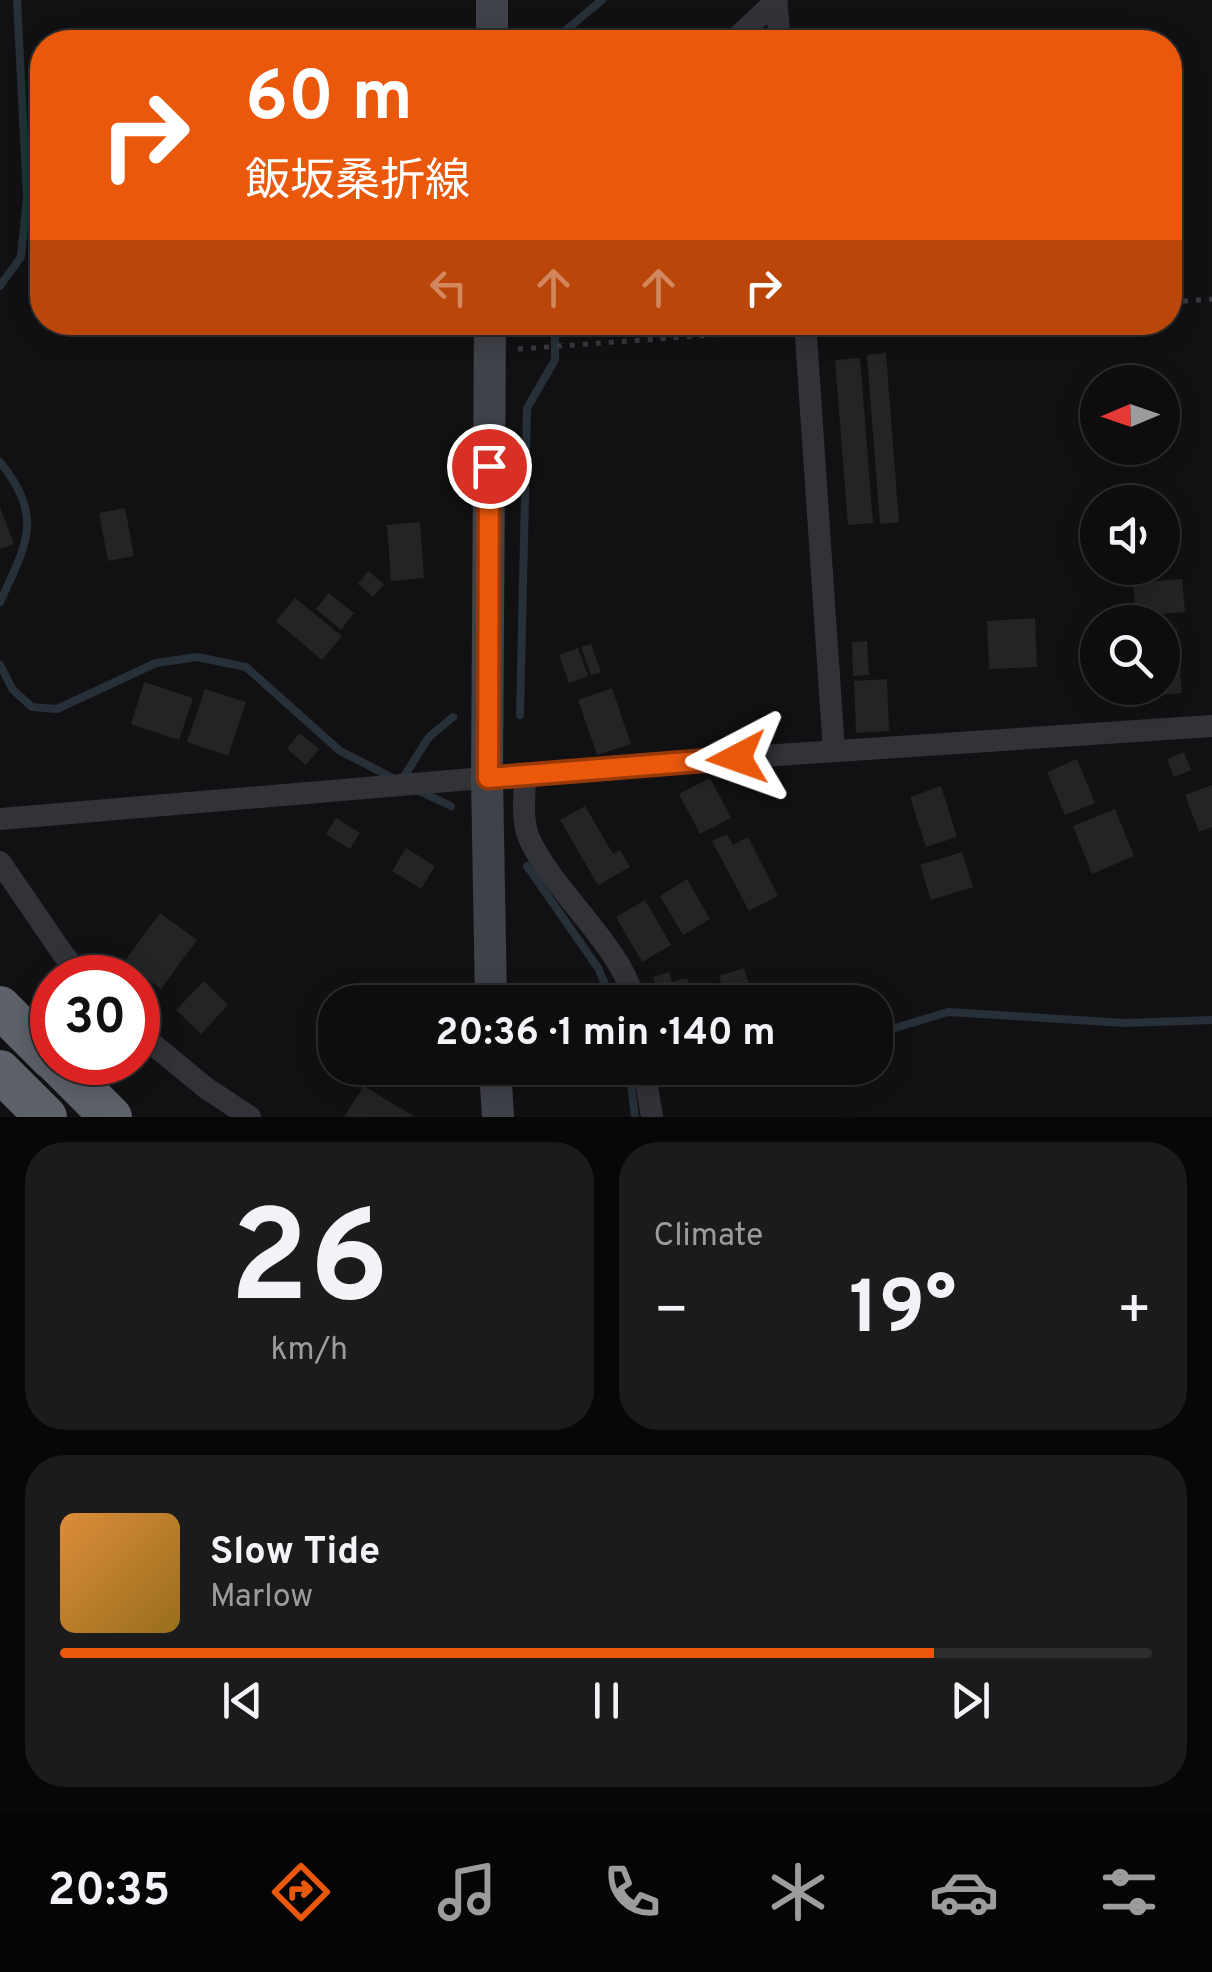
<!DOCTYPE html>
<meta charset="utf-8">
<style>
:root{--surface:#0d0d0e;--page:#1b1b1c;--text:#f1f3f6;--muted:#9a9c9e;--line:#2d2d2e;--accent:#ea580c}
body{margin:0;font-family:Overpass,"Noto Sans JP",sans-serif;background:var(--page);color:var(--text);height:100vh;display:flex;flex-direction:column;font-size:38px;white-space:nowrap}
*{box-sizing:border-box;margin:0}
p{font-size:32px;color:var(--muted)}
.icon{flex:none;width:55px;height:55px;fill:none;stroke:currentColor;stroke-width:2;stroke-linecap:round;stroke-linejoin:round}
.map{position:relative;height:1117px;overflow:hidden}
.sheet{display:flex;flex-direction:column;gap:25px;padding:25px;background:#070708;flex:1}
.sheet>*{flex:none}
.guide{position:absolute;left:30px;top:30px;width:1152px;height:305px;border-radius:40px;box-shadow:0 5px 25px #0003,0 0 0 2px var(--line);background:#ea580c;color:#fff;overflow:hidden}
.needle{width:65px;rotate:268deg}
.controls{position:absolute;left:1080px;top:365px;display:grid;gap:20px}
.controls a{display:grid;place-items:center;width:100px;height:100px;border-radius:50%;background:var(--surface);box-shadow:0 5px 25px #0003,0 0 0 2px var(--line);font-size:50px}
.speed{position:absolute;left:30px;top:955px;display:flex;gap:20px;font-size:50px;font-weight:700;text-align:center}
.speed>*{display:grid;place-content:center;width:130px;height:130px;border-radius:50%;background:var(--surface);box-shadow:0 5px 25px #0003,0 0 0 2px var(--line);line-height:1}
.speed .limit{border:15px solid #d22;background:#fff;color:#111}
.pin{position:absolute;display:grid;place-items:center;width:85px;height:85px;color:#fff;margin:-42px;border:5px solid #fff;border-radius:50%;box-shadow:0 2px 10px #0007}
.me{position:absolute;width:110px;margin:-55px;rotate:266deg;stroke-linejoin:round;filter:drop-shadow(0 0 8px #0008)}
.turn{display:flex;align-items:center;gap:35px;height:210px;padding:0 50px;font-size:45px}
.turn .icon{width:130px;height:130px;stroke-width:2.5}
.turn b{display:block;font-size:70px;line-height:85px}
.lanes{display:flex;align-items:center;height:95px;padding:0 50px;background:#0003;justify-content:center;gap:50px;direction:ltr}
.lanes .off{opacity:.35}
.big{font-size:75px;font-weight:700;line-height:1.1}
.sheet .card{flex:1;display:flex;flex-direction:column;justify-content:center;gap:15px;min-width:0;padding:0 35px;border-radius:40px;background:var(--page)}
.sheet .dial{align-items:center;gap:0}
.dial b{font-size:130px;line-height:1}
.song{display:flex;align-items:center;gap:30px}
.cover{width:120px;height:120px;border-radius:15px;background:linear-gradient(135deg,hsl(30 70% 55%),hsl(40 70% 35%))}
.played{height:10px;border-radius:5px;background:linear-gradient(90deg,var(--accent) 80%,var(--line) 80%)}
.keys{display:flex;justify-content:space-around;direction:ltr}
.heat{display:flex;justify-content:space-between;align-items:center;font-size:55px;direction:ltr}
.sheet .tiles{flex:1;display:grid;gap:25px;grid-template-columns:1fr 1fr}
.card:last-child{grid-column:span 2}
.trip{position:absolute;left:318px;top:985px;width:575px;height:100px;border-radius:40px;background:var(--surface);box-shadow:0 5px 25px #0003,0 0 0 2px var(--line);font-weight:700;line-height:100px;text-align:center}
.menu{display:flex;height:160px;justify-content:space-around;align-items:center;background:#050506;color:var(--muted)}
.menu .icon{width:70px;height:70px}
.menu .selected{color:var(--accent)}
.menu b{font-size:45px;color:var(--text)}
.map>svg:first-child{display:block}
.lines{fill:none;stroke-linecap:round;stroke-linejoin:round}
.stream{stroke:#273038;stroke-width:8}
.building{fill:#242427}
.path{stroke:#383a40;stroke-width:5;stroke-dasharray:5 8;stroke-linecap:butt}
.minor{stroke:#323339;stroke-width:22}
.secondary{stroke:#404249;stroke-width:32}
.motorway{stroke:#5d616a;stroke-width:42}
.route-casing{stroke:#983908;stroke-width:25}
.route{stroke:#ea580c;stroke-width:18}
</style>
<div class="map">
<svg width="1212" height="1117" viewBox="0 0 1212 1117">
<rect width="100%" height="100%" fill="#111113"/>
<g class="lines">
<!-- stream -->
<path class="stream" d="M564,42L566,30L602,0
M0,286L21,257L27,198L17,0
M0,462C45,518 26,545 0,602
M0,665L13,690L32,707L57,709L156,663L197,657L246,667L340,751L393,778
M520,715L527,408L555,360V322
M403,778L429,737L453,717
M419,791L451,806
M527,866L598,968L613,1002
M875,1034L948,1012L1125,1023L1212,1020
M629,1068L635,1117
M780,1078L800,1068"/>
</g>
<!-- building -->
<path class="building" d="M886,353L899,522L880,524L867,355Z
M860,358L873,523L848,525L835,360Z
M0,507L14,544L0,549Z
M125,508L134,556L108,561L99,513Z
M420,522L424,578L391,581L387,525Z
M368,571L384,584L373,597L358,584Z
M1182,579L1185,612L1136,616L1133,583Z
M329,593L354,613L341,630L316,609Z
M295,598L342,636L322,660L276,621Z
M1035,618L1037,667L989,669L987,621Z
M1177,630L1182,693L1138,697L1137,688H1162V631Z
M867,641L869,675L853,676L852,642Z
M591,644L601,672L591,675L581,647Z
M578,648L588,676L569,683L559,655Z
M887,679L889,731L856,733L854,681Z
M144,682L193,698L179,740L131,724Z
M612,688L631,744L597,755L578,700Z
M205,689L246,702L228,756L187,742Z
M299,733L319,749L306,765L287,749Z
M1184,752L1191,770L1174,777L1167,759Z
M1077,759L1095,803L1065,815L1047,772Z
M710,778L731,818L700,834L679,794Z
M1212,785V827L1199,832L1185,795Z
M941,786L957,837L926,847L910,797Z
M585,806L613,854L620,850L630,867L598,885L560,820Z
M1115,809L1134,856L1092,874L1073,826Z
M336,818L360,833L350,849L326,834Z
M727,834L733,845L748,837L778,896L749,911L712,841Z
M406,848L435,866L421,889L392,871Z
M962,852L973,887L931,900L920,865Z
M687,879L710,919L683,935L660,896Z
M645,900L671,945L642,962L616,917Z
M160,913L197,940L161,989L124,962Z
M744,968L751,992L726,1000L719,976Z
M669,972L672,982L687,978L695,1002H660L653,977Z
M204,981L228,1005L201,1034L176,1010Z
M364,1086L415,1117H344Z"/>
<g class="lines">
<!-- path -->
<path class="path" d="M1170,302L1212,299
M827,327L888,322
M518,349L781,330"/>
<!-- minor -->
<path class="minor" d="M776,0L780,42
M732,42L777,0
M805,322L834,751
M525,775C525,794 521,820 529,838C551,889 626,951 634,1002
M0,819L672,762L1212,726
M0,862L63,954L83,978
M138,1032L206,1088L250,1117
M644,1068L652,1117"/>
<!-- secondary -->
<path class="secondary" d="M492,42V0
M490,322L487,778L491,1002
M495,1068L498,1117"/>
<!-- motorway -->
<path class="motorway" d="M0,1007L52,1059
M56,1062L111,1117
M0,1071L46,1117"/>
</g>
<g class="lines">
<!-- route casing -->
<g class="route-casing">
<path id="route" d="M489,466L488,778L737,758"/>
</g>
<!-- route -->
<use href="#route" class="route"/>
</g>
</svg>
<div class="controls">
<a><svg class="needle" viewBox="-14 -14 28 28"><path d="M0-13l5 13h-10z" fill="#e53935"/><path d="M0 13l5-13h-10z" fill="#9a9c9e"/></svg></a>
<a><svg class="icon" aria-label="sound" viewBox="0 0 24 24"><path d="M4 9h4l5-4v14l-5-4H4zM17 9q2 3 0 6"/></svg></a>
<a><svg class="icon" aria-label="search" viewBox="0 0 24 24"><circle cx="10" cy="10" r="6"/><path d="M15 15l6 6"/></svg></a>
</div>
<div class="speed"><div class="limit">30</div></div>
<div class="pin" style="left:489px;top:466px;background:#d93025"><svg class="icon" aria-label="arrive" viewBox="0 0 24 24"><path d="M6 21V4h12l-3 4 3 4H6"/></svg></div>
<svg class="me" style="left:737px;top:758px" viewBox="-20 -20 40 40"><path d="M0-17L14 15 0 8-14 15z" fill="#ea580c" stroke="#fff" stroke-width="4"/></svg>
<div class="trip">20:36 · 1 min · 140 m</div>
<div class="guide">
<div class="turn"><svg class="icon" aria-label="right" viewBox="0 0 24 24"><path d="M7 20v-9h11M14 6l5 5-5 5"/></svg><div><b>60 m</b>飯坂桑折線</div></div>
<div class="lanes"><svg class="icon off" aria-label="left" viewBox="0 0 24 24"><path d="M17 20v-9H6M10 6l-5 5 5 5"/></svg><svg class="icon off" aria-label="ahead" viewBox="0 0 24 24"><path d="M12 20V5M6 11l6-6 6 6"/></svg><svg class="icon off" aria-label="ahead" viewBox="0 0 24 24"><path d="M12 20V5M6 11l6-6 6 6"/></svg><svg class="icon" aria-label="right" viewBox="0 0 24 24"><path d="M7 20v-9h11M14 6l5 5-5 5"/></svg></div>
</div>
</div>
<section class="sheet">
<div class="tiles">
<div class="card dial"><b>26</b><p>km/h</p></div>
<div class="card"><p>Climate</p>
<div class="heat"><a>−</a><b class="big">19°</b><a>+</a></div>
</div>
<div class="card">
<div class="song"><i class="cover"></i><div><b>Slow Tide</b><p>Marlow</p></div></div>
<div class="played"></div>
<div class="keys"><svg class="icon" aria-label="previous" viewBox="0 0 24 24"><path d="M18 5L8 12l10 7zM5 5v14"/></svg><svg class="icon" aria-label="pause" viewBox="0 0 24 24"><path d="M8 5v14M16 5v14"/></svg><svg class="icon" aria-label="next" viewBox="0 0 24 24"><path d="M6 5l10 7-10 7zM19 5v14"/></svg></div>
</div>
</div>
</section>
<nav class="menu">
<b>20:35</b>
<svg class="icon selected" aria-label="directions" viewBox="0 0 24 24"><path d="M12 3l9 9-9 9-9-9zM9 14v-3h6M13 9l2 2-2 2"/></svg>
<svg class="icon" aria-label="music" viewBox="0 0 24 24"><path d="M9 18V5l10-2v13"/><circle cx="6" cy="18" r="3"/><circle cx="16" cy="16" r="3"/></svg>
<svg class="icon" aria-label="phone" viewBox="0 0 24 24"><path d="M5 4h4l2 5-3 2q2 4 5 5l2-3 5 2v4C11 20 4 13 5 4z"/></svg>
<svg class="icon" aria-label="climate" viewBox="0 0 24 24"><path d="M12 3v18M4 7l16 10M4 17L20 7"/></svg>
<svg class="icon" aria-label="car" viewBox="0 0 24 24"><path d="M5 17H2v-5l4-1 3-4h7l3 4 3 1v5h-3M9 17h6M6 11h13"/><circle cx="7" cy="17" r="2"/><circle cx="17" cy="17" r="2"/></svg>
<svg class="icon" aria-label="filters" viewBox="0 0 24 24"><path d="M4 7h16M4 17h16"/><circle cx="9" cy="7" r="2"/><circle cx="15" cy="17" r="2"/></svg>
</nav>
